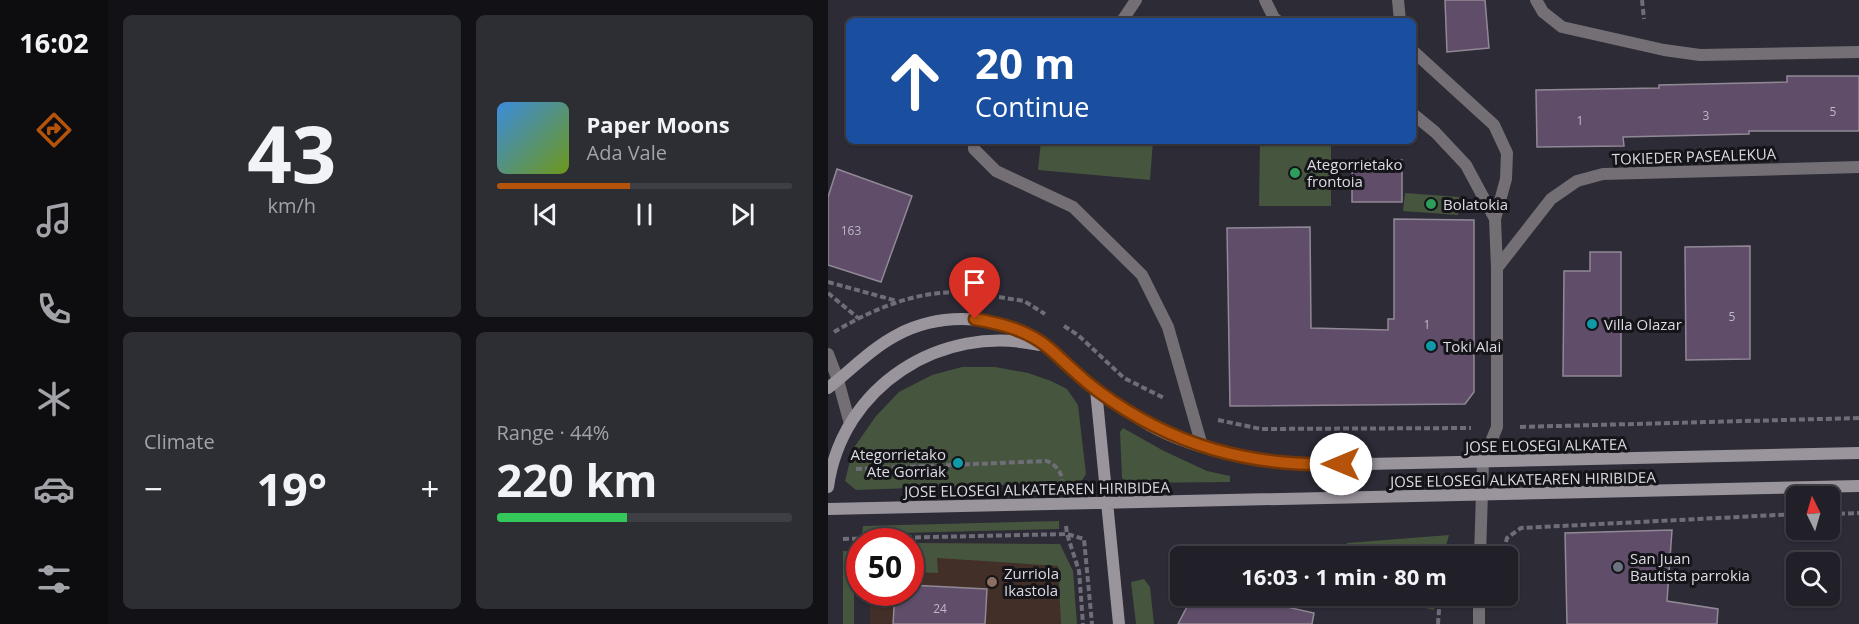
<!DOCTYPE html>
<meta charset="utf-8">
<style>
:root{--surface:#212028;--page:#2d2d34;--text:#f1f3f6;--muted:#a2a3a8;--line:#3e3e45;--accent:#b45309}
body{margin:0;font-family:"Open Sans",sans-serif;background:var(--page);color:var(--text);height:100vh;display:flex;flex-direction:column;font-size:22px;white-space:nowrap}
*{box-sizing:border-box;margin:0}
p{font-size:20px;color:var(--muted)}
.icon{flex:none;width:33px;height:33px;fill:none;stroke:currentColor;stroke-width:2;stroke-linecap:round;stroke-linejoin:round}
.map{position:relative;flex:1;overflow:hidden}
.side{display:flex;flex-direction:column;gap:15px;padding:15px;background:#121216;width:720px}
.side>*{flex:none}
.top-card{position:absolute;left:18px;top:18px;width:570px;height:126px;border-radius:9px;box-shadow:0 2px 4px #0004,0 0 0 2px var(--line);background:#1a4fa0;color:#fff;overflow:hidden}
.needle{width:39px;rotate:355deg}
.tools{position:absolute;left:958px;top:486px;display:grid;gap:12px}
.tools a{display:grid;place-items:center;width:54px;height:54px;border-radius:9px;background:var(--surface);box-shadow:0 2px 4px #0004,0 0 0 2px var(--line);font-size:30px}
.speed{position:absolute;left:18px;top:528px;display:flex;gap:12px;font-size:30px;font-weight:700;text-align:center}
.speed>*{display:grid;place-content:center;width:78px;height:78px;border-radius:50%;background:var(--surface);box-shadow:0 2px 4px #0004,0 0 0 2px var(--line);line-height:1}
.speed .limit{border:9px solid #d22;background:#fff;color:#111}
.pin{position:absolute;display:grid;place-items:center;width:51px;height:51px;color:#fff;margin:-62px -26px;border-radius:50% 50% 50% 0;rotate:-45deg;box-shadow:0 0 6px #0007}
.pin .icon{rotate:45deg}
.me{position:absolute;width:66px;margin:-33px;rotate:270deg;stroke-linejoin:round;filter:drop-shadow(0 0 4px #0008)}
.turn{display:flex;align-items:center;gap:21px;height:126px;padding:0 30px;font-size:27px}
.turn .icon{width:78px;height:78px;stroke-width:2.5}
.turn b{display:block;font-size:42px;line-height:51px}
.big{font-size:45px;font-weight:700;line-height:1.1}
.side .tile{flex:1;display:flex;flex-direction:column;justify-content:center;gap:9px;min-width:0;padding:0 21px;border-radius:9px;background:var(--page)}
.side .dial{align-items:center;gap:0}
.dial b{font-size:78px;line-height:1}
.song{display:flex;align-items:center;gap:18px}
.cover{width:72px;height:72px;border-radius:9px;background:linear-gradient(135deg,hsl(210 70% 55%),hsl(80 70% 35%))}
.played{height:6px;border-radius:3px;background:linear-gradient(90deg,var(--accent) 45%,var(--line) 45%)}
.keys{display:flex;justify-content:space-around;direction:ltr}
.heat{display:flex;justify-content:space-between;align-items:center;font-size:33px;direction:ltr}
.charge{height:9px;border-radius:4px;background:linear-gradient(90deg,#34c759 44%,var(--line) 0)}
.side .tiles{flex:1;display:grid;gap:15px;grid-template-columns:repeat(2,1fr)}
.trip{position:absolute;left:342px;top:546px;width:348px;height:60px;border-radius:9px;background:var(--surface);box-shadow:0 2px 4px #0004,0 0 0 2px var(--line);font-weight:700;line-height:60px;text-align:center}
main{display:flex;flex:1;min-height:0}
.tabs{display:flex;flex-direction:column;width:108px;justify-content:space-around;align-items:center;background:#0d0d10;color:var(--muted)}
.tabs .icon{width:42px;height:42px}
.tabs .on{color:var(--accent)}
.tabs b{font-size:27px;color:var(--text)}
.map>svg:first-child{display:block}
.education{fill:#422f28}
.green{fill:#46553d}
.building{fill:#5f4d6a;stroke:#918995;stroke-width:1.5}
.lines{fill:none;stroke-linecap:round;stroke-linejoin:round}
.path{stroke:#6f6e78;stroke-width:4;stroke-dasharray:6 3;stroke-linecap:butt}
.service{stroke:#736f74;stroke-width:12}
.minor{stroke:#736f74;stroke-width:12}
.secondary{stroke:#9a949c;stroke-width:12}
.route-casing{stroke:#753606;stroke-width:15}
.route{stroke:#b45309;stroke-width:10}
.leisure-dot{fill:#2e9e5b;stroke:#141419;stroke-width:2}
.culture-dot{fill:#0f9aa8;stroke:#141419;stroke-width:2}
.worship-dot{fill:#6b7280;stroke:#141419;stroke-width:2}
.education-dot{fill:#8d6e63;stroke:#141419;stroke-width:2}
.labels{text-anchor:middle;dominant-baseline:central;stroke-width:6;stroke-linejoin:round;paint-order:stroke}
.number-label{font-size:12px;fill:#bdb8c5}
.street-label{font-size:15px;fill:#dcdbe3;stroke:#141419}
.poi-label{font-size:15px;fill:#dcdbe3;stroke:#141419;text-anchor:start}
</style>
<main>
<nav class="tabs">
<b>16:02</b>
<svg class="icon on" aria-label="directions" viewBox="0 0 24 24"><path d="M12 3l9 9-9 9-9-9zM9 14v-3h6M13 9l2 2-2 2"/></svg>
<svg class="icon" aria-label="music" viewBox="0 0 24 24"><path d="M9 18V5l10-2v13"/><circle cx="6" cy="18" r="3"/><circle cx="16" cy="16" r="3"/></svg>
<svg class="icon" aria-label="phone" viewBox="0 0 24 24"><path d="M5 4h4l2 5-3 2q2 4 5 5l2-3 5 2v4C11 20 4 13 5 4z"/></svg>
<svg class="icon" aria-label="climate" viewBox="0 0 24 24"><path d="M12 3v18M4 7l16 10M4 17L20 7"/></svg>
<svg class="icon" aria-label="car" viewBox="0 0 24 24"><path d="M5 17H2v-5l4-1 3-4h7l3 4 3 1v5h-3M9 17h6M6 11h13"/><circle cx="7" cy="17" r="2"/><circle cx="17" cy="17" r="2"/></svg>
<svg class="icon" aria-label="filters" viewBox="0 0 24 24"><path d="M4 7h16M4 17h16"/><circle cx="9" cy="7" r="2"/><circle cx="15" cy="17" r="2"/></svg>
</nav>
<section class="side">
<div class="tiles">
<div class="tile dial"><b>43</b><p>km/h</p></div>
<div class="tile">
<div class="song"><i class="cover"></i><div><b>Paper Moons</b><p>Ada Vale</p></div></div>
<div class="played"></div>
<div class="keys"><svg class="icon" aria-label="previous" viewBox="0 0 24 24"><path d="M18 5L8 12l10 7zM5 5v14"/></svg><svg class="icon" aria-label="pause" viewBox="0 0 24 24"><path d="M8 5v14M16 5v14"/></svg><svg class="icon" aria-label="next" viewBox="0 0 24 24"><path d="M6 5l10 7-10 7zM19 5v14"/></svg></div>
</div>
<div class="tile"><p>Climate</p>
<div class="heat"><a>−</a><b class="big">19°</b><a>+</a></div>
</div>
<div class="tile"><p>Range · 44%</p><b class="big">220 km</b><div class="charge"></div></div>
</div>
</section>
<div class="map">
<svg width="1031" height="624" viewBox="0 0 1031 624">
<rect width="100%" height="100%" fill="#2c2b36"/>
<!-- education -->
<path class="education" d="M83,543L232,544L245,571L249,624H42V593L82,592Z"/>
<!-- green -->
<path class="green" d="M213,141H325L322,180L210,170Z
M432,141H503V206H431Z
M577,193L631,197L630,215L575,211Z
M134,367H167L200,373L223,381L239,389L250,405L258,474L253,482L28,490L17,481L25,449L48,416L71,392L104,375Z
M295,428L336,451L379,471L402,476V482L300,483L294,478L292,432Z
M231,521V529L34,534L35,526Z
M621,535L615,556H517L519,543Z
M83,543L232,544L245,571L249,624H233L230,566L109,558L110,573L83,572Z
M15,551H26V624H15Z
M316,579L322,587L326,624H308L303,582Z
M545,596H607L606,610Z"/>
<!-- building -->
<path class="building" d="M617,0H657L661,48L619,52Z
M959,76H1031V131H921V134L795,137L796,146L709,147L708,90L831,88V85L959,82Z
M524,160H574V202H524Z
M9,169L84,196L53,282L0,265V197Z
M566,219L646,220V392L637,404L402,406L399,228L482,227L483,328L560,330V319H566Z
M922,246V359L858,360L857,247Z
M762,252H793V376H735L736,271H762Z
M844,530L839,601L890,609L889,624H739L737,533Z
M82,585L159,589L157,624H65L67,592H82Z
M371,596H410L486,613L484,624H350L363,599Z"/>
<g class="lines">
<!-- path -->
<path class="path" d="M814,0L816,19
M0,282L69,301
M0,293L30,318
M171,297L196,301L217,314
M236,326L250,335L296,378L336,398
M6,332C50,306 99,286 152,294
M390,420L433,429L643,428
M692,427L1031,418
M28,469L219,461C227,465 233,470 234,480
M1002,514L1031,513
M238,526L239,534L251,571L255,624
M15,539L239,534L256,539L264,624
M678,542L679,538L693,528L969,514
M610,624L612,596"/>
<!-- service -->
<path class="service" d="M294,21L308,0
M146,141V149L168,171L245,207L314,275L340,327L374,446"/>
<!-- minor -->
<path class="minor" d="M437,0L446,18L450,21
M570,0L572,21
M708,0L715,12L734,27L836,50L872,55L1031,52
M585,51L666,125L679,153L678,179L667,219
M585,114L607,132L638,165L667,219L669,268V427L655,461L652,556
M669,268L723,199L749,181L775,174L1031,167
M0,354L10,380L22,424
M651,596V624"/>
<!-- secondary -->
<path class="secondary" d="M0,388C23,370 44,348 69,335C116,310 178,315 220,347C237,360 251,377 268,390C285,403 303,414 321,425C374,454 434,462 493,465L1031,453
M268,390L291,624
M0,487C14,386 113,323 211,345
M0,509L1031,486"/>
</g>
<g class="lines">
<!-- route casing -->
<g class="route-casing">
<path id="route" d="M147,319C174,324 200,330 222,349C238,363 252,378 270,391C344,446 422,467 513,464"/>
</g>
<!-- route -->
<use href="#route" class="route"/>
</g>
<!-- markers -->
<g class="leisure-dot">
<circle cx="467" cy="173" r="6"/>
<circle cx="603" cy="204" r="6"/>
</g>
<g class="culture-dot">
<circle cx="764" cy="324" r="6"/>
<circle cx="603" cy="346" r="6"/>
<circle cx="130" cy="463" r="6"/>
</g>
<circle class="worship-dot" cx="790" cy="567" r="6"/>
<circle class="education-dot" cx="164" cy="582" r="6"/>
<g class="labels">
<!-- number labels -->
<g class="number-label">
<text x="1005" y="111">5</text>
<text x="878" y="115">3</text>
<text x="752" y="120">1</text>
<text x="23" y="230">163</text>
<text x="904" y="316">5</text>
<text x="599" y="324">1</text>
<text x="112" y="608">24</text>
</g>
<!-- street labels -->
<g class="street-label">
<text transform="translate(866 156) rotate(-2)">TOKIEDER PASEALEKUA</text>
<text transform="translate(718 445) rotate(-1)">JOSE ELOSEGI ALKATEA</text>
<text transform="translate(695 479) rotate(-1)">JOSE ELOSEGI ALKATEAREN HIRIBIDEA</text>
<text transform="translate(209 489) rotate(-1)">JOSE ELOSEGI ALKATEAREN HIRIBIDEA</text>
</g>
<!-- poi labels -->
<g class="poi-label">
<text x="479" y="164">Ategorrietako<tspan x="479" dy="17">frontoia</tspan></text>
<text x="615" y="204">Bolatokia</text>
<text x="776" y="324">Villa Olazar</text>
<text x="615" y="346">Toki Alai</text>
<text x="118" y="454" text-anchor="end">Ategorrietako<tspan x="118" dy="17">Ate Gorriak</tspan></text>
<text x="802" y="558">San Juan<tspan x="802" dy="17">Bautista parrokia</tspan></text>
<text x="176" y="573">Zurriola<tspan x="176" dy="17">Ikastola</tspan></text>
</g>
</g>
</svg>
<div class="tools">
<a><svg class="needle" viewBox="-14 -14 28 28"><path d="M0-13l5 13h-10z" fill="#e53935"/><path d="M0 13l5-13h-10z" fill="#a2a3a8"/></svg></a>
<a><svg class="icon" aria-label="search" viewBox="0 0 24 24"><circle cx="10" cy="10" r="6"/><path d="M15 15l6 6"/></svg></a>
</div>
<div class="speed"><div class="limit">50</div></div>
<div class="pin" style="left:147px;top:319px;background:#d93025"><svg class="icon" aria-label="arrive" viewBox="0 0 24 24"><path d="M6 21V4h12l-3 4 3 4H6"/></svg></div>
<svg class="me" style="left:513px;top:464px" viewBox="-20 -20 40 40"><circle r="19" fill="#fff"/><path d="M0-13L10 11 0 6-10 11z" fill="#b45309"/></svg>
<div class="trip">16:03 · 1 min · 80 m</div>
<div class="top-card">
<div class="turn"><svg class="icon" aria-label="ahead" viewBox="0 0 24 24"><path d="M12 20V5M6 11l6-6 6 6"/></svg><div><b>20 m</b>Continue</div></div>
</div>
</div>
</main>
